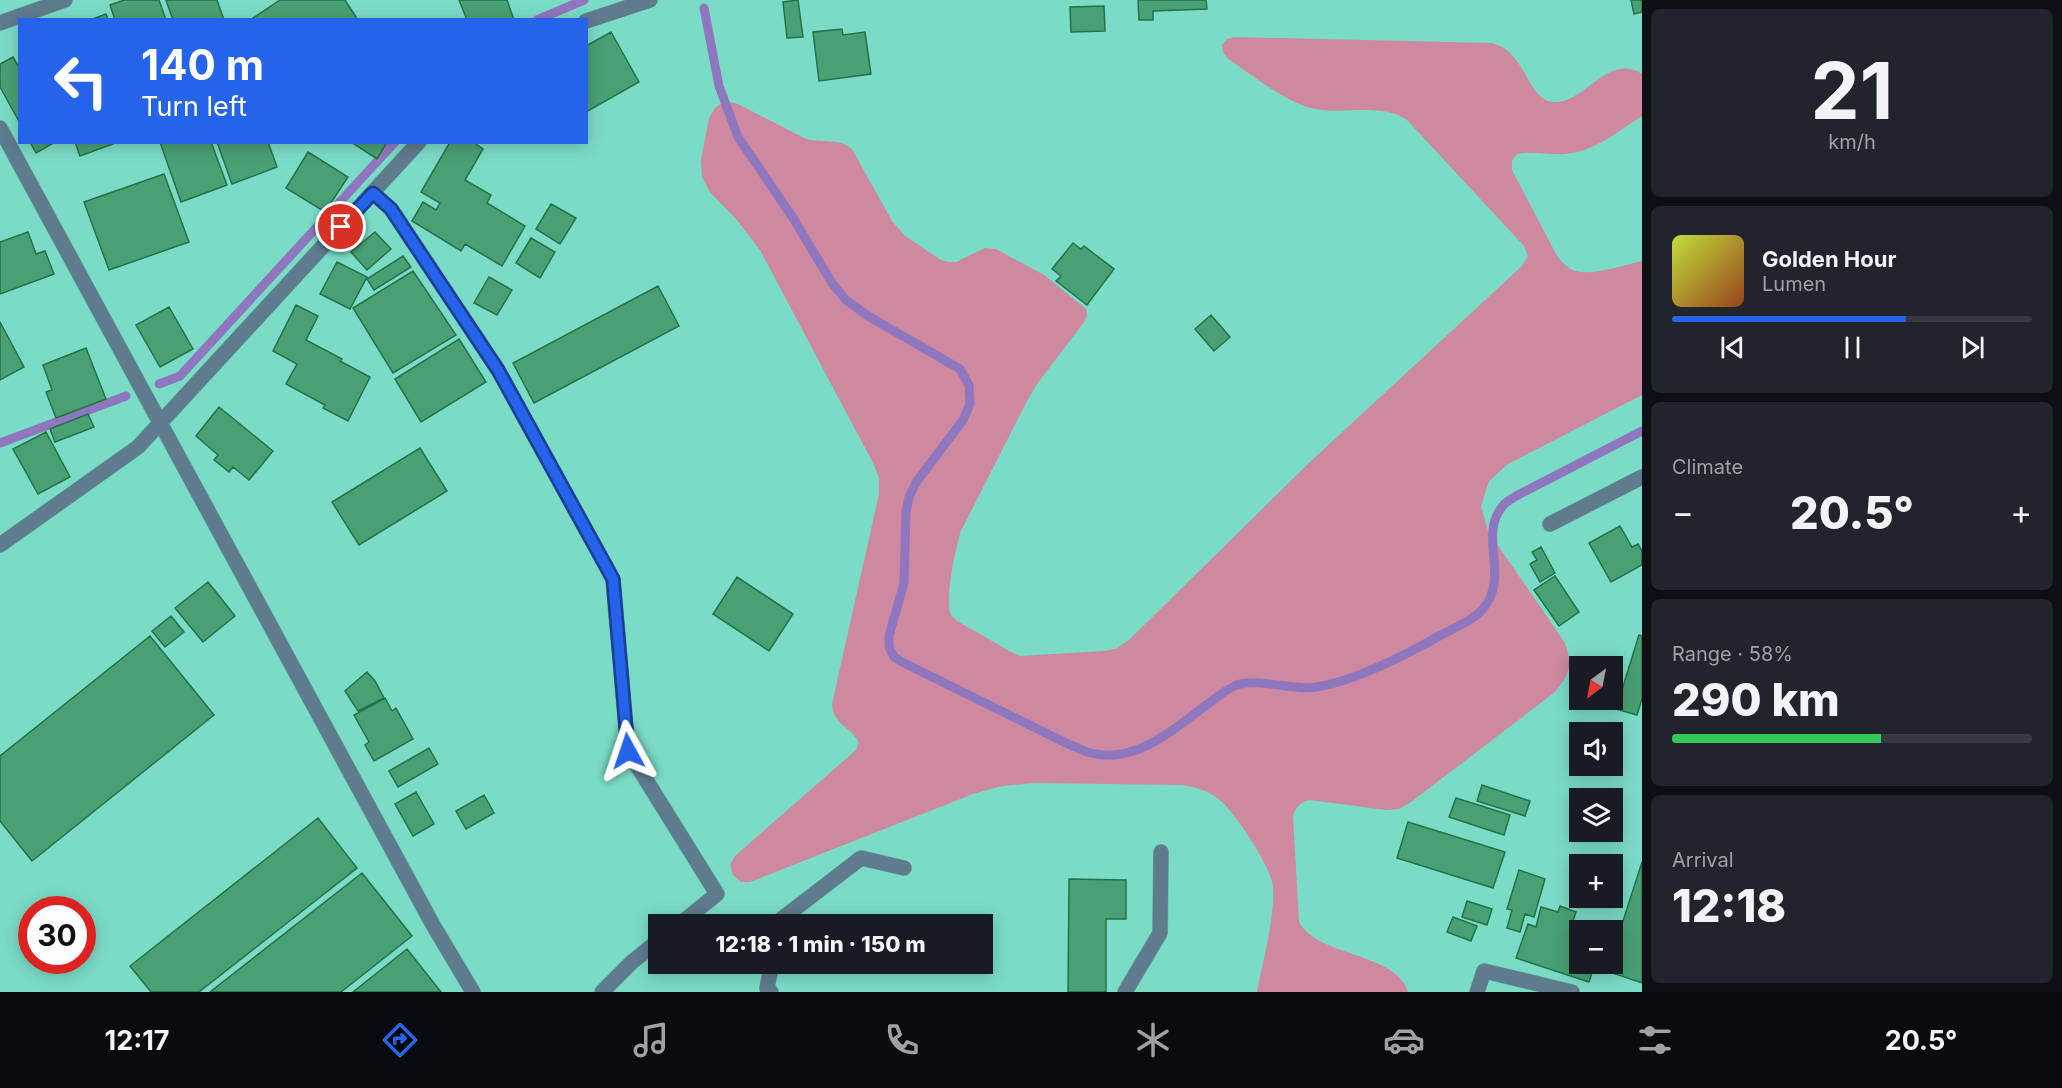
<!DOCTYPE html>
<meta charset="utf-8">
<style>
:root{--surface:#171b24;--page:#20242c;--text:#f1f3f6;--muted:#9ea1a6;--line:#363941;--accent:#2563eb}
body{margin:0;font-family:Inter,sans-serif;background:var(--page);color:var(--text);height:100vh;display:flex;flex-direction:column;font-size:22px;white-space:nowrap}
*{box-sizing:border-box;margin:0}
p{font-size:20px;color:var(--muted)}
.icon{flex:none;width:33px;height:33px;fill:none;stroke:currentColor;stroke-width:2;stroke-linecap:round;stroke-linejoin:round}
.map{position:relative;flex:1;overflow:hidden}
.sheet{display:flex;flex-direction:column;gap:9px;padding:9px;background:#0d0f14;width:420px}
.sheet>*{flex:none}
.hud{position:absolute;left:18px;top:18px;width:570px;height:126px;border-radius:0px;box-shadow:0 3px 15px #0003;background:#2563eb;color:#fff;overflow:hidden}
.needle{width:39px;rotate:212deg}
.controls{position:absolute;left:1569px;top:656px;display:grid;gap:12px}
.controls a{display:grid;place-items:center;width:54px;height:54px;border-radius:0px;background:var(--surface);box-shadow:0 3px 15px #0003;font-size:30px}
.speed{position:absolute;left:18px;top:896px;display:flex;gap:12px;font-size:30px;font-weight:700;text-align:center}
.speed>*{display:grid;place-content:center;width:78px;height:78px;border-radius:50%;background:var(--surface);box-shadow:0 3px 15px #0003;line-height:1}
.speed .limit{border:9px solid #d22;background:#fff;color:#111}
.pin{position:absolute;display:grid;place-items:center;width:51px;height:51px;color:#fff;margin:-26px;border:3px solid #fff;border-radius:50%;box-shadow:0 2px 6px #0007}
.me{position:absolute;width:66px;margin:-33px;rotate:355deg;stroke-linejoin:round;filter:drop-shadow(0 0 4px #0008)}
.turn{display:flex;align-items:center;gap:21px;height:126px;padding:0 24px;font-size:27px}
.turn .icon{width:78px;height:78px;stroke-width:2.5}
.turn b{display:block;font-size:42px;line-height:51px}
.big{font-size:45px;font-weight:800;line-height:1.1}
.sheet .widget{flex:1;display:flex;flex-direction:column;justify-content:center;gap:9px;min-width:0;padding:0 21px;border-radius:9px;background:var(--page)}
.sheet .dial{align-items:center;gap:0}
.dial b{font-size:78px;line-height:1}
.song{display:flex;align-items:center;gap:18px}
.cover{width:72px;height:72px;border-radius:9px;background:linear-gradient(135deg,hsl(70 70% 55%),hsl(20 70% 35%))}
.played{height:6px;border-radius:3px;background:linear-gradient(90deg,var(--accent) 65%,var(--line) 65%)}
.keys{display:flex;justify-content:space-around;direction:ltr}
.heat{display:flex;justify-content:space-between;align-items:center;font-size:33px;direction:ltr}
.charge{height:9px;border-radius:4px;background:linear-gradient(90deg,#34c759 58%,var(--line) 0)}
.trip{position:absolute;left:648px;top:914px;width:345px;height:60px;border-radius:0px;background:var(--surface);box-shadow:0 3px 15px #0003;font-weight:800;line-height:60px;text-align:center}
.tab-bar{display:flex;height:96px;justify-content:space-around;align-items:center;background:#090b0e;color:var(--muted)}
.tab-bar .icon{width:42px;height:42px}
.tab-bar .selected{color:var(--accent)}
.tab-bar b{font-size:27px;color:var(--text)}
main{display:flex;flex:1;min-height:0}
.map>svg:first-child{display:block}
.green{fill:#ce889f}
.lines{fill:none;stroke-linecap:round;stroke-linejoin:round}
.stream{stroke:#8f77bf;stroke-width:9}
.building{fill:#49a073;stroke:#24724c;stroke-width:1.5}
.minor-casing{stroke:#64b9a7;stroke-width:16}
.minor{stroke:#5f7b8e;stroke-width:15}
.route-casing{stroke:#184099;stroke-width:15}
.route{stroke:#2563eb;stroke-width:10}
</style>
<main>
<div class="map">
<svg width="1642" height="992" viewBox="0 0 1642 992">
<rect width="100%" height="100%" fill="#7adbc6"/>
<!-- green -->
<path class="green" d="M1234,37L1491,43C1528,51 1526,103 1556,102C1585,102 1609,52 1642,74V116C1621,129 1598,149 1572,153C1554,157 1535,150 1517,154L1512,160V170L1557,256C1562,262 1567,268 1575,271C1592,276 1625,265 1642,261V395L1508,464L1489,481L1481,506L1488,531L1565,643C1573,666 1570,673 1555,692L1411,802L1399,809L1386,810L1310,800C1300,802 1296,807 1293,816L1299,922C1301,925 1304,930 1308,933C1334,956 1398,957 1408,992H1257C1263,960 1275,918 1273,887C1272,868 1236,814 1221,801C1210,791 1197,788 1183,785L1035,783L1002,786L973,794L750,882H741L733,875L730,865L735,856L856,750L859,743C851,726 834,726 832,704L879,494V478L873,463L760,250L737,220L710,192L702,177L701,160L709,118L715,108L724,101L738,104L806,139C822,143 839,138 852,149L892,221L905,236L941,260L948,262H956L985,248L996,249L1044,275L1086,309L1087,316L1084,322L1037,384L1027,401L961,531C956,545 944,601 951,615C952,617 955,619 957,621L1013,653L1021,656L1104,651L1116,649L1129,640L1310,462L1522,266L1528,256L1524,246L1407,120C1378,101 1339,117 1307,107C1278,97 1253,75 1228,59L1223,52L1222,45L1227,39Z"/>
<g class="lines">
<!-- stream -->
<path class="stream" d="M704,8L719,86L738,137L793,218L832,283L846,300L868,316L960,369L969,385L970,404L963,420L917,481L909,497L906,512L904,583L889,636V647L894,657L904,663L1066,743C1073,746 1080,749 1087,752C1133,766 1171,731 1205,706C1215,699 1228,687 1240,684C1265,679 1292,691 1317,687C1358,680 1407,654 1443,634C1456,627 1472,621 1482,610C1511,577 1478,537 1502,507C1505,502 1512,499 1516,496L1642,431
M537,20L584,0
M159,384L180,376L395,142
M0,443L126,396"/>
</g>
<!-- building -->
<path class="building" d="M124,0H159L166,20H115L110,5Z
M166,0H217L224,20H173Z
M280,0H345L358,20H250Z
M459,0H507L514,20H467Z
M798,0L803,37L787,38L783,2Z
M1138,0H1206L1207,9L1153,11V20H1139Z
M1631,0H1642V12L1634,14Z
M1104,6L1105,31L1071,32L1070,7Z
M106,14L108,20H90Z
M842,29L843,35L865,32L871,74L819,81L813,32Z
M611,32L639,82L586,112V46Z
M13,57L20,69V123L0,87V64Z
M30,142H55L36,153Z
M75,142H118L80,156Z
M160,142H211L227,185L181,202Z
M217,142H268L277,167L232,184Z
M351,142H387L377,159Z
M450,142H473L483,149L465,180L491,195L487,203L525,226L502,266L465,244L461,251L412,221L423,202L436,210L440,203L421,192Z
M308,152L348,177L325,212L286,188Z
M164,174L189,242L109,270L84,202Z
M551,204L576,218L560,244L536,229Z
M28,232L36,254L45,251L54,274L0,294V242Z
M375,232L391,249L367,270L351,252Z
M531,238L555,252L540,278L516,263Z
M1073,243L1081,249L1084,246L1114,269L1087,305L1056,281L1061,276L1052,269Z
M403,256L411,267L374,290L367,279Z
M337,262L367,277L350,309L320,294Z
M413,271L456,335L393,373L353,308Z
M489,277L512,290L497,315L474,303Z
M658,286L679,326L534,403L513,363Z
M296,305L318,316L306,340L342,359L340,361L370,377L348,421L323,408L325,405L286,384L297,364L273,351Z
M169,307L193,349L160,367L136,325Z
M1211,315L1230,337L1214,351L1195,329Z
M0,322L24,367L0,380Z
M459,339L486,382L421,422L395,379Z
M86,348L106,399L56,418L46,392L52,390L43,365Z
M219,407L273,451L249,480L233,467L229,472L214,460L218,455L196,436Z
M88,414L94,427L55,442L50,429Z
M46,432L70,477L38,494L13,449Z
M420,448L447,491L359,545L332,502Z
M1620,526L1632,547L1638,544L1642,551V565L1611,582L1589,543Z
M1541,547L1555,573L1540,582L1530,564L1537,560L1532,552Z
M1555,576L1579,612L1559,626L1534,590Z
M737,577L793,614L769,651L713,614Z
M208,582L235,616L203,642L175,608Z
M171,616L184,632L165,647L152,631Z
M1639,635L1642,636V699L1637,715L1616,709Z
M150,636L214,715L32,861L0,821V756Z
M367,672L375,681L384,698L358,711L345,691Z
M385,698L392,711L396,708L413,739L374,761L365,745L369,742L354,715Z
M429,748L438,764L398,787L389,771Z
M1482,785L1530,801L1525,816L1477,801Z
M416,792L434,824L413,836L395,804Z
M484,795L494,813L466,829L456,811Z
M1456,798L1510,815L1504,835L1449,817Z
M318,818L357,868L199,992H151L130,966Z
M1408,822L1505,852L1493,888L1397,858Z
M1642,862V983L1607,971L1610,963H1612V955Z
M1519,870L1545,879L1534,917L1525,914L1520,932L1507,928L1512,910L1507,909Z
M362,873L412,936L341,992H210Z
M1069,879L1126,880V919H1106V992H1068Z
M1467,901L1492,909L1487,925L1462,917Z
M1560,906L1576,912L1573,921L1603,930H1580V963H1595L1589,982L1516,958L1528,924L1536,927L1541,907L1558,912Z
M1453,917L1477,926L1471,941L1447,932Z
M407,949L441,992H353Z"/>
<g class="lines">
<!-- minor casing -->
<g class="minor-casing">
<path id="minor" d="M586,21L650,0
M0,23L65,0
M0,128L433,925L473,992
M373,193L391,209L498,370L613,579L628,751L717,894L680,924
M1550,524L1642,477
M0,545L138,447L419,142
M779,924V921L861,858L904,868
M602,992L632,962L658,941
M771,992L767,988L772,963
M1125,992L1160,933L1161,852
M1477,992L1484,971L1572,992"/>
</g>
<!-- minor -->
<use href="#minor" class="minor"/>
</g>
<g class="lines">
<!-- route casing -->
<g class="route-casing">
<path id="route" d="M341,227L373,193L391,209L498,370L613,579L628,751"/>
</g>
<!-- route -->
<use href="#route" class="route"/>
</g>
</svg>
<div class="controls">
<a><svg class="needle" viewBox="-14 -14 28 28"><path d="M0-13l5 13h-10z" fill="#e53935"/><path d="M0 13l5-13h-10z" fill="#9ea1a6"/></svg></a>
<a><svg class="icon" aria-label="sound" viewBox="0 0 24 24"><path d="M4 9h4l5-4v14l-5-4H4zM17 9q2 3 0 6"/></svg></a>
<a><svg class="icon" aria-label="layers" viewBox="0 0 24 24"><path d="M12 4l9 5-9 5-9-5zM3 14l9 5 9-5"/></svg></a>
<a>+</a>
<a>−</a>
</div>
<div class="speed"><div class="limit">30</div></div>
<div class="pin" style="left:341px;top:227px;background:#d93025"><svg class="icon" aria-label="arrive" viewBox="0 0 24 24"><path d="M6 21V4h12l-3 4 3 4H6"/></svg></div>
<svg class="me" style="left:628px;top:751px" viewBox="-20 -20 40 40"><path d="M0-17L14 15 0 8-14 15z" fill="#2563eb" stroke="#fff" stroke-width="4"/></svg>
<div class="trip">12:18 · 1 min · 150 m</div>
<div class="hud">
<div class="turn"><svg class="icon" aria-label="left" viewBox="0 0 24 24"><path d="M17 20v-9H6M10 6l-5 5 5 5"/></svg><div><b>140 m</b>Turn left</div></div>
</div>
</div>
<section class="sheet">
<div class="widget dial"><b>21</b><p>km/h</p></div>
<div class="widget">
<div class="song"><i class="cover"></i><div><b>Golden Hour</b><p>Lumen</p></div></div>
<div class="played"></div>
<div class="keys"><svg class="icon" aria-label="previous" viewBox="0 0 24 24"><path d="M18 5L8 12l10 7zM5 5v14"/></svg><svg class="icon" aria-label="pause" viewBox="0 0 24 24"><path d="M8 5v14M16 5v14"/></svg><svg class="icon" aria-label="next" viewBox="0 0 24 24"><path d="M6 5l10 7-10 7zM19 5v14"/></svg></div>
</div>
<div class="widget"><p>Climate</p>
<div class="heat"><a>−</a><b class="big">20.5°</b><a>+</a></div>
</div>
<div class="widget"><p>Range · 58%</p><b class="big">290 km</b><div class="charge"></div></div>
<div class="widget"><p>Arrival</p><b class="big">12:18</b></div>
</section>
</main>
<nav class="tab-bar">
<b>12:17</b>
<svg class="icon selected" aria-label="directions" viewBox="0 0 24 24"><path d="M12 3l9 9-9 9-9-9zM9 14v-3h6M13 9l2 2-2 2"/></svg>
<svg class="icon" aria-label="music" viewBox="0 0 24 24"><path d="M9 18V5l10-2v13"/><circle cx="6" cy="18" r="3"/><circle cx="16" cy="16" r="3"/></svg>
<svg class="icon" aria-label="phone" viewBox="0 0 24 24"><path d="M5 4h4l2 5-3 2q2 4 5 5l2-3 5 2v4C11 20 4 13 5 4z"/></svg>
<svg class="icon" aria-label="climate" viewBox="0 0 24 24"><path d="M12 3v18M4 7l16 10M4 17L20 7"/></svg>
<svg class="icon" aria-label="car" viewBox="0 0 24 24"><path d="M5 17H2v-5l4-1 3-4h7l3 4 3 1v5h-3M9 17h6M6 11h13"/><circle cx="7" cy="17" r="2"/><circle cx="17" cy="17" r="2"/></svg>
<svg class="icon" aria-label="filters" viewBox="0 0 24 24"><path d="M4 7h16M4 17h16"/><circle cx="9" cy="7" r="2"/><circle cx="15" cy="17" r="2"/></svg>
<b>20.5°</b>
</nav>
